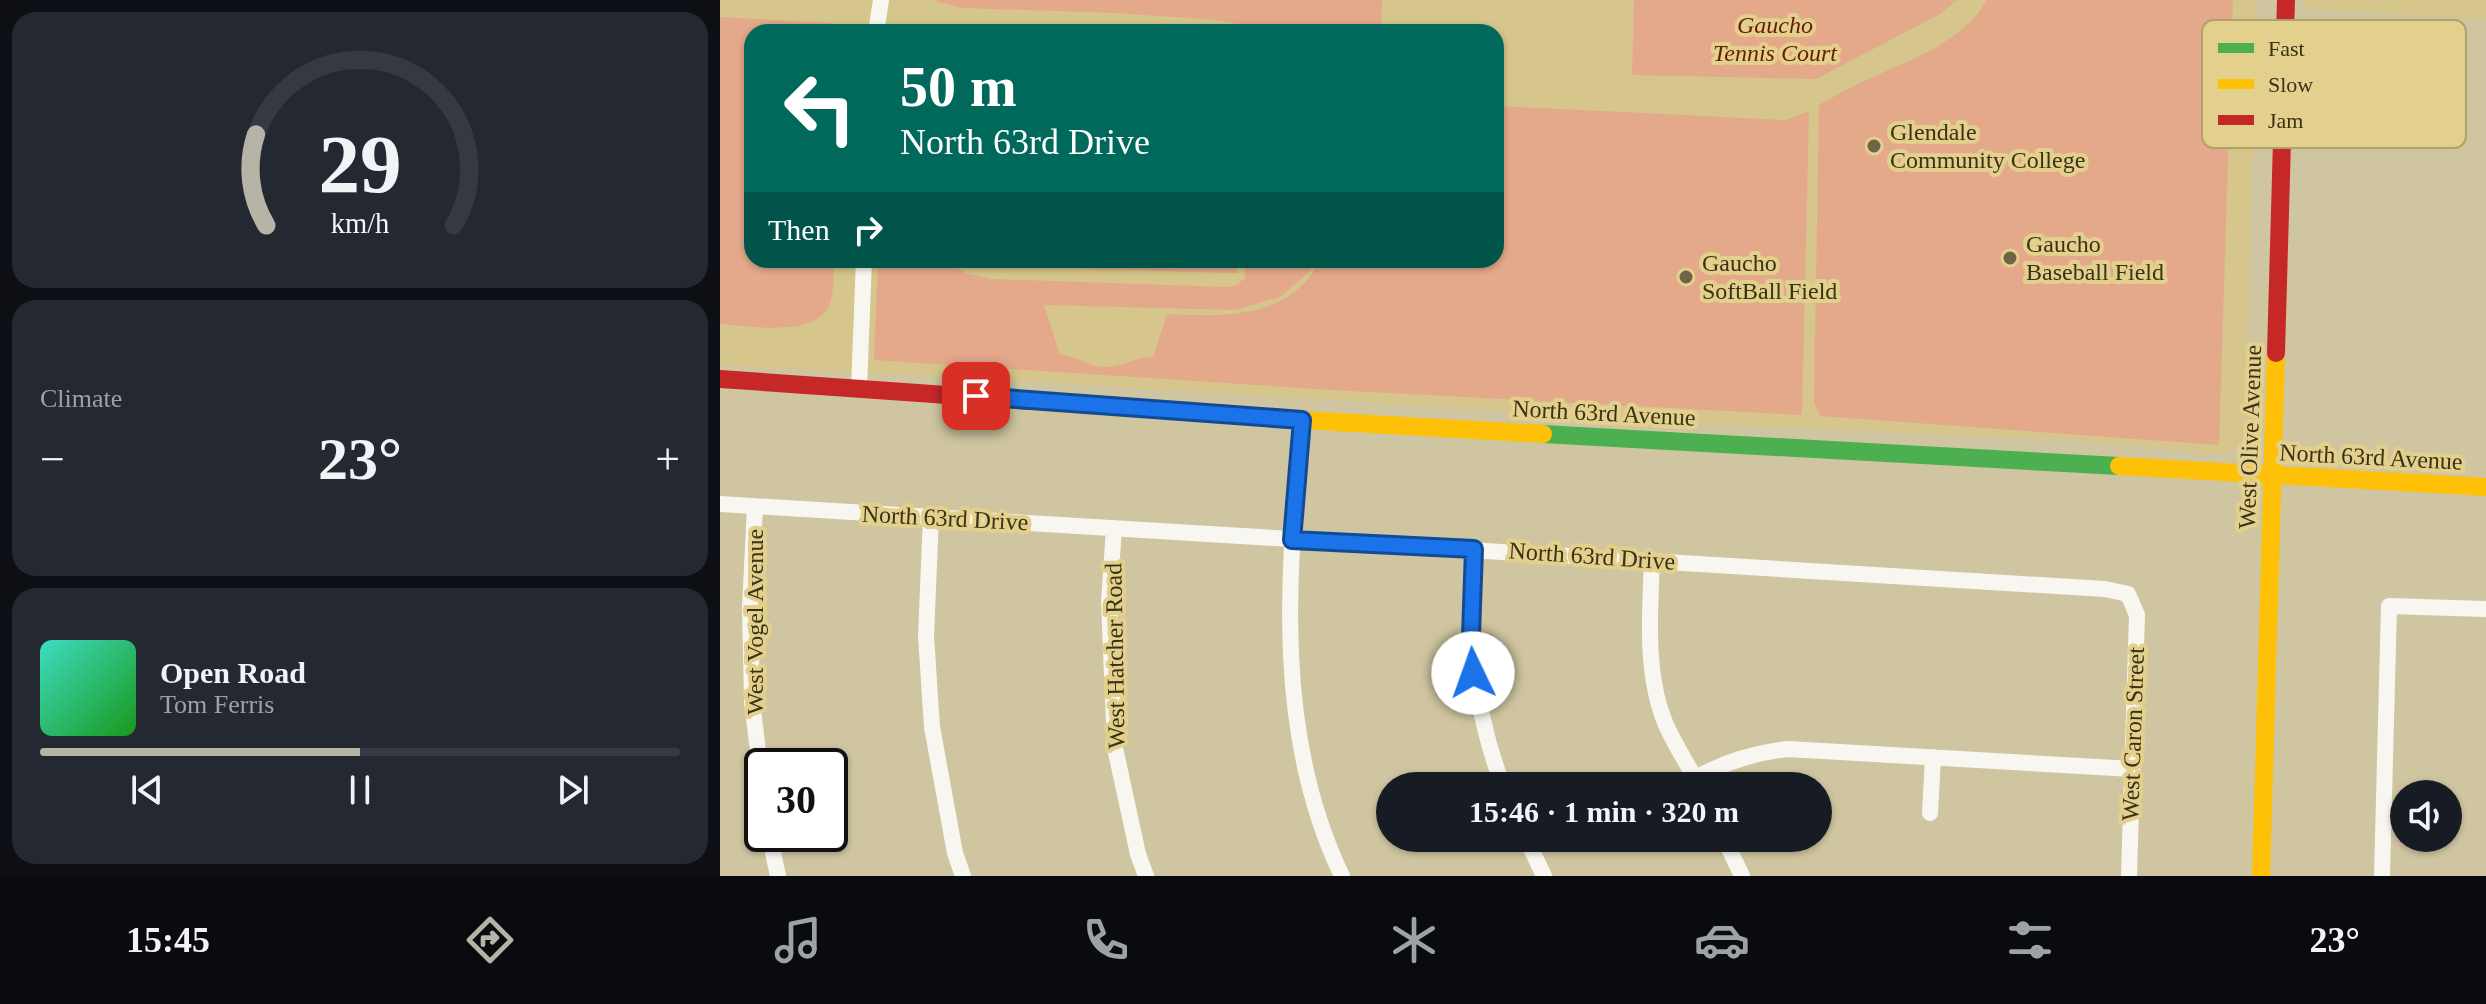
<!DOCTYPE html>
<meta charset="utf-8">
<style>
:root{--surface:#171b24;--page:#242831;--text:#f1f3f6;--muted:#9ea1a6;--line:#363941;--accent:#b6b3a7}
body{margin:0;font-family:"Times New Roman",serif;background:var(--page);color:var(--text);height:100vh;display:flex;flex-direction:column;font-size:30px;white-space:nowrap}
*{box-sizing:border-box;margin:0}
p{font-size:26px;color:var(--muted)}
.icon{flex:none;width:44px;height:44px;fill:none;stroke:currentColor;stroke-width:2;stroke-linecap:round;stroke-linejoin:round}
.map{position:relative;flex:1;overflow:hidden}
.details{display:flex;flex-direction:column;gap:12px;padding:12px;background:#0d0f14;width:720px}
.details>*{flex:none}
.banner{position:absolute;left:24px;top:24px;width:760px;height:244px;border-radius:24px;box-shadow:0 2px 6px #0004;background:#00695c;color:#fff;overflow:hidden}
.fabs{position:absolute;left:1670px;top:780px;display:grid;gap:16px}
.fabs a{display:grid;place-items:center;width:72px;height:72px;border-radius:50%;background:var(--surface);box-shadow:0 2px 6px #0004;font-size:40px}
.speed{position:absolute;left:24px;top:748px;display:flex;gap:16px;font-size:40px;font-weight:700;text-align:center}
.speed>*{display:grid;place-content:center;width:104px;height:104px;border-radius:50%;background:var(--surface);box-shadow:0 2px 6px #0004;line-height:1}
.speed .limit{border:4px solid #111;border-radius:12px;background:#fff;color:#111}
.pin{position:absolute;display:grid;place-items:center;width:68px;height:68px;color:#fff;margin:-34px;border-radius:16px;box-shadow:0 4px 12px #0006}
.me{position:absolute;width:88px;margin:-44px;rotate:357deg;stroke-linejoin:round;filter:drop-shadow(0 0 6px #0008)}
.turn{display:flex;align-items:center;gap:28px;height:168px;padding:0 24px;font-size:36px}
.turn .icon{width:104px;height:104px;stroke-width:2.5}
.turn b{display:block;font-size:56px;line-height:68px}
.then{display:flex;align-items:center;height:76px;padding:0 24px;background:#0003;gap:16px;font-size:30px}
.big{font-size:60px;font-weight:700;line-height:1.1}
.details .card{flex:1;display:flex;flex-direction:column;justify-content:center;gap:12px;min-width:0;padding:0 28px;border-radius:24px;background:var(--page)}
.details .dial{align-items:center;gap:0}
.dial svg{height:208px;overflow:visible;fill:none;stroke:var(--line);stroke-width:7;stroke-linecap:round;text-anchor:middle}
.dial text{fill:var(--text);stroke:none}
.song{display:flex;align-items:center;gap:24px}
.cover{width:96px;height:96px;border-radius:12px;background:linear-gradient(135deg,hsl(170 70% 55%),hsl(120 70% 35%))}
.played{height:8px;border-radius:4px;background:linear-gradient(90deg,var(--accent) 50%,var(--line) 50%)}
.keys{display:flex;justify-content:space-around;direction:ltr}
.heat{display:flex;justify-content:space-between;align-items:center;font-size:44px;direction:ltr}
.trip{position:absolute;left:656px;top:772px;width:456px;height:80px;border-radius:40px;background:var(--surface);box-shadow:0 2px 6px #0004;font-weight:700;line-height:80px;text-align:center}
.dock{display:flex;height:128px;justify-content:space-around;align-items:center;background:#090b0e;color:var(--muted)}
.dock .icon{width:56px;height:56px}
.dock .active{color:var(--accent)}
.dock b{font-size:36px;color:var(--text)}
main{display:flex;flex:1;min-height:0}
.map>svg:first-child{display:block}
.built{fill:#d6c68b;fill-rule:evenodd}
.green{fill:#e4a88a}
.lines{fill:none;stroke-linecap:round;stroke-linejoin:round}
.street{stroke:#f8f6f1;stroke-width:16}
.fast{stroke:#4caf50;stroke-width:18}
.slow{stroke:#ffc107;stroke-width:18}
.jam{stroke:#c62828;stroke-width:18}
.route-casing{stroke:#114b97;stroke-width:20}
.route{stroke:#1a73e8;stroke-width:14}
.poi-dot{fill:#6e6547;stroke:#e3d08c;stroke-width:3}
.labels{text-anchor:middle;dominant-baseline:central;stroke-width:8;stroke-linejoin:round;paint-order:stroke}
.park-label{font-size:24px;font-style:italic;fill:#691b08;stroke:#e3d08c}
.poi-label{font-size:24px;fill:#3a3217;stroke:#e3d08c;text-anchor:start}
.street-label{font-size:24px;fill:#3a3217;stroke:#e3d08c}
.key{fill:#e3d08c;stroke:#b0a169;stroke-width:2}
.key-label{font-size:22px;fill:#3a3217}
</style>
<main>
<section class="details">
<div class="card dial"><svg viewBox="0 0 100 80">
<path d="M14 69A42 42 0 1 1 86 69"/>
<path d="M14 69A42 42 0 0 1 10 34" stroke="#b6b3a7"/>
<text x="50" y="56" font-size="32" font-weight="700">29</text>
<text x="50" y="72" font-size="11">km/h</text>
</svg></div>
<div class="card"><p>Climate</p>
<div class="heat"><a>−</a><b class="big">23°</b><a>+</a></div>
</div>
<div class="card">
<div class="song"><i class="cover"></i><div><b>Open Road</b><p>Tom Ferris</p></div></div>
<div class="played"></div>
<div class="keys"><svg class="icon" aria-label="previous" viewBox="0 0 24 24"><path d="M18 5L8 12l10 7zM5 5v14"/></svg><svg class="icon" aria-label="pause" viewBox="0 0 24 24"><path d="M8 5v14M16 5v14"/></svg><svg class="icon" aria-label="next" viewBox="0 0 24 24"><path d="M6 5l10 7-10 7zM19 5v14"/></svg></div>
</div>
</section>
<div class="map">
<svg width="1766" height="876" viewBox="0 0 1766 876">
<rect width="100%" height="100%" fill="#cfc5a0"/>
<!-- built -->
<path class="built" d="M0,0H1536L1525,433L1519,446L1505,453L1495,454L1370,441L1004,425L327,382L0,365ZM32,32H776V260H32Z
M1586,0H1766V19L1585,9Z"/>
<!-- green -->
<path class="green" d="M212,0H662L661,28L659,32H566L495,20L396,13L241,8Z
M914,0H1237L1220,14L1096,79L912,75Z
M1267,0H1513L1499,445L1100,416L1094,402L1099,105C1112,98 1125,90 1138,84C1183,62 1240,46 1267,0Z
M0,17L110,23L119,29L120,32H32V260H114C113,277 116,301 103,314C84,335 26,326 0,324Z
M776,106L1066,120L1089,111L1082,415L612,390L154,360L158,260H225L245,273L271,279L506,287L515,286L525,278V260H596L588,273L560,297L515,310L324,305L340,355C355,355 367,366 383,367C400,368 416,357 433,357L447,314C505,317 571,319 600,260H776Z
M260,260H517V273L260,266Z"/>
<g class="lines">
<!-- street -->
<path class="street" d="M156,32L161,0
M139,388L144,260
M582,420C568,573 553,733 622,876
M0,504L1385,589L1408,594L1417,615L1409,876
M35,506L30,608L32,701L42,785
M211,517L206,636L212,727L235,853L243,876
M394,528L389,602L395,748L418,854L426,876
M754,549C751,639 750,700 783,786
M932,560C930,612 925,671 944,720C953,743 968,764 979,786
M975,778C1006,762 1033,753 1068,749L1412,769
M1210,813L1213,757
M49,834L58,876
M806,838L824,876
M1004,838L1022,876
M1662,876L1669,606L1766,609"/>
<!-- fast -->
<path class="fast" d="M823,434L1399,466"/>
<!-- slow -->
<path class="slow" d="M312,401L582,420L823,434
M1399,466L1766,487
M1541,876L1556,353"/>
<!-- jam -->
<path class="jam" d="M1556,353L1566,0
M0,379L312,401"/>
</g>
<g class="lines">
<!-- route casing -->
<g class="route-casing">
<path id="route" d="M256,396L582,420L572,540L754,549L751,635L753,673"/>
</g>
<!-- route -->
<use href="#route" class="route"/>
</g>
<!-- markers -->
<g class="poi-dot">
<circle cx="1154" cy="146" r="8"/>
<circle cx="1290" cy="258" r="8"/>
<circle cx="966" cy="277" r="8"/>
</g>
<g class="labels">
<!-- park labels -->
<g class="park-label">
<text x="1055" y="25">Gaucho<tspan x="1055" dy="28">Tennis Court</tspan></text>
</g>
<!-- poi labels -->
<g class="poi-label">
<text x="1170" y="132">Glendale<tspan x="1170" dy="28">Community College</tspan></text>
<text x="1306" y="244">Gaucho<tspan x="1306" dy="28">Baseball Field</tspan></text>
<text x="982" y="263">Gaucho<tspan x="982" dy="28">SoftBall Field</tspan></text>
</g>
<!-- street labels -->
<g class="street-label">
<text transform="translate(884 413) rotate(3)">North 63rd Avenue</text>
<text transform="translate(1530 437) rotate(-88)">West Olive Avenue</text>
<text transform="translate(1651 457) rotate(3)">North 63rd Avenue</text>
<text transform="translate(225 518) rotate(3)">North 63rd Drive</text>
<text transform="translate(872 556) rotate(4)">North 63rd Drive</text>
<text transform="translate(35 622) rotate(-90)">West Vogel Avenue</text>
<text transform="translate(395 656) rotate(-91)">West Hatcher Road</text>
<text transform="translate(1413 734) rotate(-88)">West Caron Street</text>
</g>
</g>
<!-- legend -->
<rect x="1482" y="20" width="264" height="128" rx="12" class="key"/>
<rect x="1498" y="43" width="36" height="10" fill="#4caf50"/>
<rect x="1498" y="79" width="36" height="10" fill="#ffc107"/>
<rect x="1498" y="115" width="36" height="10" fill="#c62828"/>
<g class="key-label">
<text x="1548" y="56">Fast</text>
<text x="1548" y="92">Slow</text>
<text x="1548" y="128">Jam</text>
</g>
</svg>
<div class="fabs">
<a><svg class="icon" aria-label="sound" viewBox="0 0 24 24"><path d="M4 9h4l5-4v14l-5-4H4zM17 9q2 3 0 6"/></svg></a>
</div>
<div class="speed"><div class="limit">30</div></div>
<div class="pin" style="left:256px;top:396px;background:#d93025"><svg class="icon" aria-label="arrive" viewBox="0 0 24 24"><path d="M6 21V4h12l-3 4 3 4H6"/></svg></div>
<svg class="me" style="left:753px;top:673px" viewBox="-20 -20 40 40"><circle r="19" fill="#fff"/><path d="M0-13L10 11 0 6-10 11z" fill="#1a73e8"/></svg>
<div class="trip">15:46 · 1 min · 320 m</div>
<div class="banner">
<div class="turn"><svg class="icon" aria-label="left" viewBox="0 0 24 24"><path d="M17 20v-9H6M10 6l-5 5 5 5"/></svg><div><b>50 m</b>North 63rd Drive</div></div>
<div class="then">Then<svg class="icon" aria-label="right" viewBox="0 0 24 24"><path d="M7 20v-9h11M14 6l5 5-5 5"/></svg></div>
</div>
</div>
</main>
<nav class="dock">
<b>15:45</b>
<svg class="icon active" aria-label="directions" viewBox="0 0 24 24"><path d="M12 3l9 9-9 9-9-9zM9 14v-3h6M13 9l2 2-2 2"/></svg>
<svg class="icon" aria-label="music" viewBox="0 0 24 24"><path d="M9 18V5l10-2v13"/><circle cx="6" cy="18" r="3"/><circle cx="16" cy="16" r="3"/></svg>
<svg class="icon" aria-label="phone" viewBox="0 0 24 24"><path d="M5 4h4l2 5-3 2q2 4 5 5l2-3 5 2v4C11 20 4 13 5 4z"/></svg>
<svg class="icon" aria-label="climate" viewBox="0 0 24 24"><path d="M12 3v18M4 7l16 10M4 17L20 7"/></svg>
<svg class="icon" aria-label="car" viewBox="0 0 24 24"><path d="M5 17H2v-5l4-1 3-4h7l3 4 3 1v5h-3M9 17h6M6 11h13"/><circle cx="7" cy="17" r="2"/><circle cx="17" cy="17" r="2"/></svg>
<svg class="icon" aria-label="filters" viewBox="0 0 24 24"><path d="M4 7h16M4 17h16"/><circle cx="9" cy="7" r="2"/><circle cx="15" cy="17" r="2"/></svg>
<b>23°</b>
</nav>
